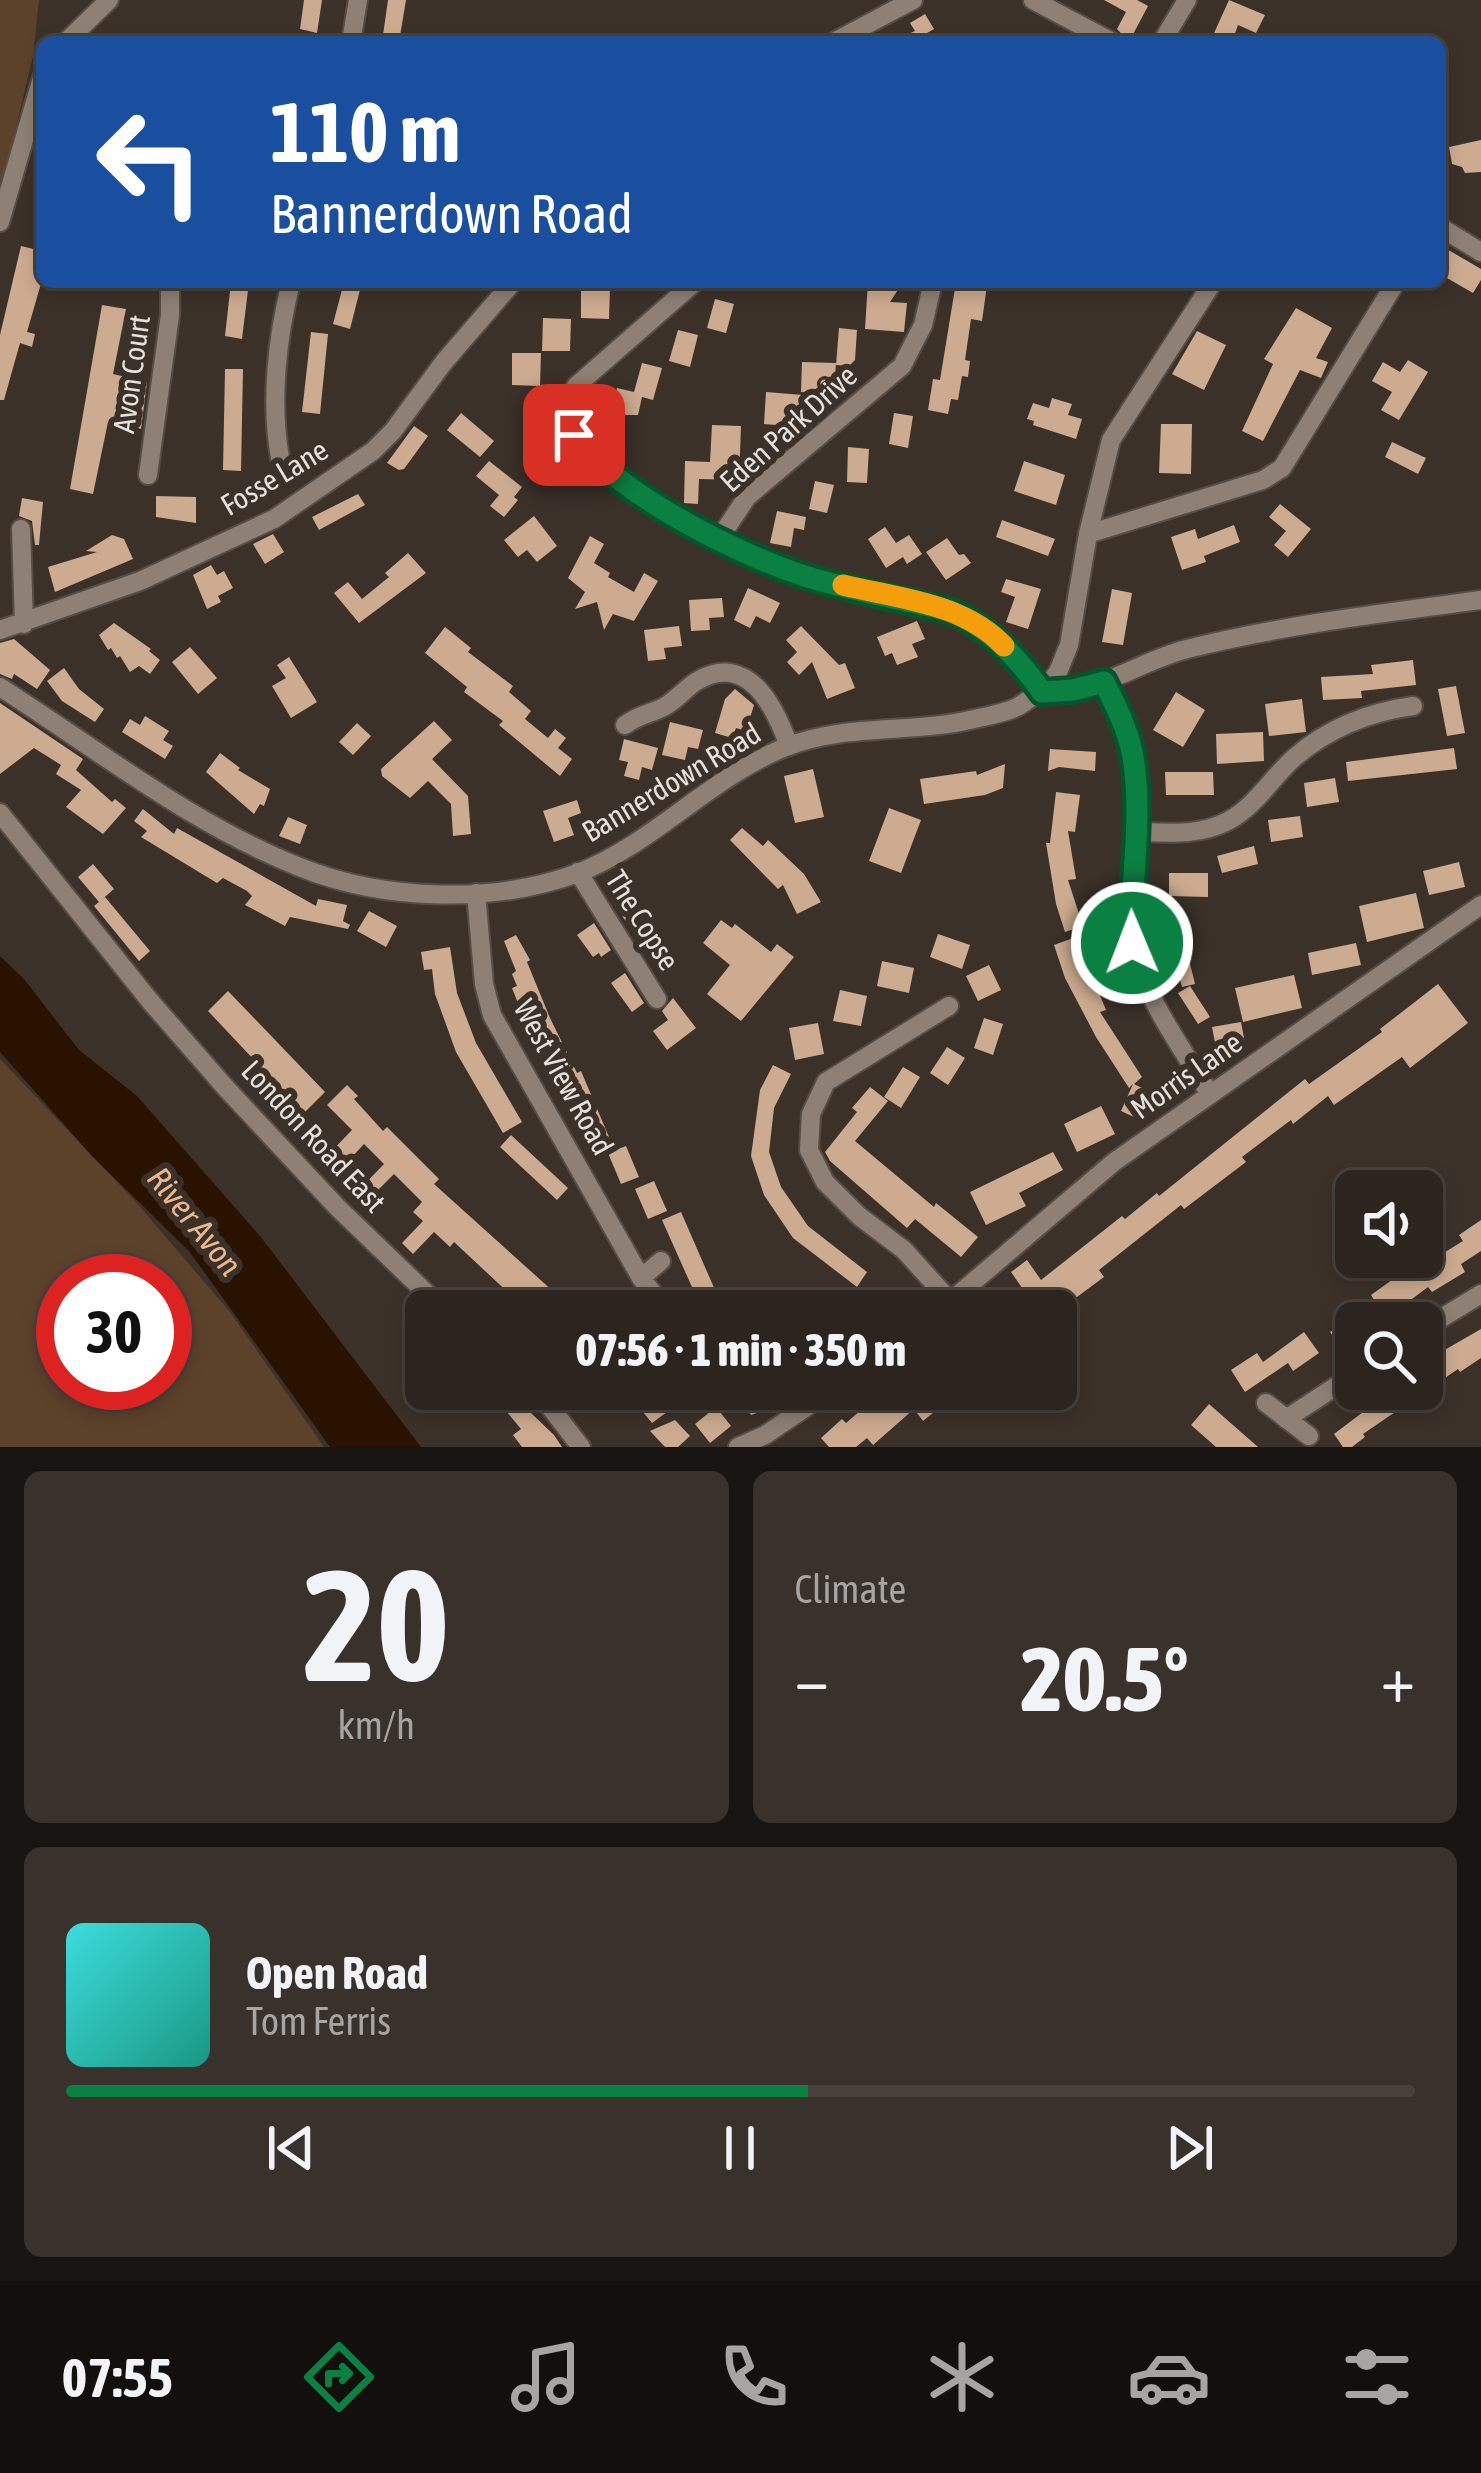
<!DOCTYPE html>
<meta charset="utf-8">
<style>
:root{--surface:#2c251f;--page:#38312c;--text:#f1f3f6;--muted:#a6a5a4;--line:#48423d;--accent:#0b8043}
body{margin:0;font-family:"Asap Condensed",sans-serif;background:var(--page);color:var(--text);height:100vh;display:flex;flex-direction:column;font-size:45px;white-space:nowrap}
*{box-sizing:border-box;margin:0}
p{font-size:39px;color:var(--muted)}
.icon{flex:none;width:66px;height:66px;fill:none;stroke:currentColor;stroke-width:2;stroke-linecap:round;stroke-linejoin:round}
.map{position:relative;height:1447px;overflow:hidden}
.side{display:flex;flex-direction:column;gap:24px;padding:24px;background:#181411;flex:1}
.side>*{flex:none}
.top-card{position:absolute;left:36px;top:36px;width:1410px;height:252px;border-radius:18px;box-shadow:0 6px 18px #0003,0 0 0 3px var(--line);background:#1a4fa0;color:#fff;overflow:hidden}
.controls{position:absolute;left:1335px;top:1170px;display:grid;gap:24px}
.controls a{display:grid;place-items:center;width:108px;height:108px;border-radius:18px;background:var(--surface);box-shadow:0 6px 18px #0003,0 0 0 3px var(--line);font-size:60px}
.speed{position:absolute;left:36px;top:1254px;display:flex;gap:24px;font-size:60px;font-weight:700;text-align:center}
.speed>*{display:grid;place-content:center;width:156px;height:156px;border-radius:50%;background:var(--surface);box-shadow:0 6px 18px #0003,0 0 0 3px var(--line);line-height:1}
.speed .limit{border:18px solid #d22;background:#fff;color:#111}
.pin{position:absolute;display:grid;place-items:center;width:102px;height:102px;color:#fff;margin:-51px;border-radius:24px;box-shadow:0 6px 18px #0006}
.me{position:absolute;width:132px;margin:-66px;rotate:359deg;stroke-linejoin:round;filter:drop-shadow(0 0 9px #0008)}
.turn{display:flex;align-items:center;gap:42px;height:252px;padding:0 36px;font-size:54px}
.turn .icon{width:156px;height:156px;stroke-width:2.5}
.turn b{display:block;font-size:84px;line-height:102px}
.big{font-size:90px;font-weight:800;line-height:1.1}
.side .card{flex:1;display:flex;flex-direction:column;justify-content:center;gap:18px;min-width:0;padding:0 42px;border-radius:18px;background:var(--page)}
.side .dial{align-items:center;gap:0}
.dial b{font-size:156px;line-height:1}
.song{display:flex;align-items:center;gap:36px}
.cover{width:144px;height:144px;border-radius:18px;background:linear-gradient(135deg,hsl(180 70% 55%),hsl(170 70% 35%))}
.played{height:12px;border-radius:6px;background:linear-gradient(90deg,var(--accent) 55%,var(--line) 55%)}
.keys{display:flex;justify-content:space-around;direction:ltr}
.heat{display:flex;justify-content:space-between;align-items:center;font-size:66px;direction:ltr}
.side .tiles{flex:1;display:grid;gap:24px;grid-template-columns:1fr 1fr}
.card:last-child{grid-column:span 2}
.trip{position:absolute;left:405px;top:1290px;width:672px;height:120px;border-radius:18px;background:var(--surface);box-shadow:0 6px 18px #0003,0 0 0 3px var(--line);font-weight:800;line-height:120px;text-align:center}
.dock{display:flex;height:192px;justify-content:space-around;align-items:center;background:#120f0c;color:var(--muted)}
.dock .icon{width:84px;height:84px}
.dock .selected{color:var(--accent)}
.dock b{font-size:54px;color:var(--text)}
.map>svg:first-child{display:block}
.green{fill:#5d422b;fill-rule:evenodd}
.water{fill:#2a1200}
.building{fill:#ccab90}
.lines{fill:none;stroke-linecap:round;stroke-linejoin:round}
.minor-casing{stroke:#574d45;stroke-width:22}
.minor{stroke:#8e8075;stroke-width:18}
.route-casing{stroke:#07532c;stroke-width:30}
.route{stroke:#0b8043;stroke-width:21}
.slow{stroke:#f59e0b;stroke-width:21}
.labels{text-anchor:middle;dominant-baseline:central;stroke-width:12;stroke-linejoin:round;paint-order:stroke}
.street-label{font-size:30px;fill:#e7e0db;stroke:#3b3129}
.water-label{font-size:33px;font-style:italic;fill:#ebb78c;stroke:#3b3129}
</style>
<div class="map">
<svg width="1481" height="1447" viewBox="0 0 1481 1447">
<rect width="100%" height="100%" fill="#3b3129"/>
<!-- green -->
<path class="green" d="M0,0H39L33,56L0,194Z
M0,1059L135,1201L230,1312L324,1447H0ZM63,1281H165V1383H63Z"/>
<!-- water -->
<path class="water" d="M0,956L24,979L79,1050L137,1096L260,1236L421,1447H330L189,1251L92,1156L0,1052Z"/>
<!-- building -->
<path class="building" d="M304,0H322L317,33L300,29Z
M388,0H406L399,42H382Z
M1104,0H1137L1148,6L1129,42L1117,29L1126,12Z
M1229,0L1265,15L1256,33L1238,25L1232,42H1210Z
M925,14L934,29L927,33L934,42H890L915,31L910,23Z
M1481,140V172L1465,173L1462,167L1452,164L1449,147Z
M1440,245L1481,269V280L1473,293L1440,274Z
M21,246L42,251V280L27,332L35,334L32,347L20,343L4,400H0V335Z
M231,282H249L242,339L225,336Z
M344,282H362L350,329L333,324Z
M868,282H903L890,302L907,303L904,332L865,329Z
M956,282L987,285L982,321L971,319L965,360L970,361L968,377L962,376L958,400L951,399L948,414L928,410L933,379L940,380Z
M581,286L610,287L609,319L581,318Z
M715,299L734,304L726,333L707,328Z
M102,305L126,309L113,374L147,382L141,429L108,422L93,494L70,489Z
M1296,308L1332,328L1316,358L1328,362L1321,378L1300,370L1263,441L1242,431L1273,364L1264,359Z
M543,318L571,319L570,351H542Z
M839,328L857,330L855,360L849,366L836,365Z
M678,330L698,335L690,367L669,361Z
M1197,331L1226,345L1204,390L1172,374Z
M311,332L328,334L320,414L302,412Z
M512,353H541L540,386L512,385Z
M1408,360L1428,372L1399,420L1381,410L1392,392L1372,381L1383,362L1400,372Z
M802,362L836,363L834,394L801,392Z
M642,363L662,368L653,400L642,397L638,415H618L614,430L599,427L606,396L614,398L617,388L634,392Z
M225,369H243L241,471L223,470Z
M766,392L803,395L801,427L764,424Z
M1052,398L1072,404L1068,415L1082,419L1076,439L1033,425L1034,421L1027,419L1033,403L1049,408Z
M461,413L494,441L480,457L447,430Z
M894,413L913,416L908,448L889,444Z
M1161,424H1192L1191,474L1159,473Z
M712,425L741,426L739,480L699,479L698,504L684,503L685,461L710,462Z
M414,426L428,436L404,469L399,470L387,463Z
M1392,442L1426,458L1418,474L1385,457Z
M848,447L869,449L867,483L847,482Z
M489,461L522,487L514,497L518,500L504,517L490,506L499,495L476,476Z
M1024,461L1065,475L1056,505L1014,491Z
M815,481L834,485L827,513L809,509Z
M358,494L365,505L319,530L312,517Z
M156,496L196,497V523L156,517Z
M22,498L43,502L39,545H35L32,521L19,516Z
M1280,504L1311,529L1288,557L1274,545L1286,531L1269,517Z
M777,511L806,517L804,530L794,528L791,547L770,543Z
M534,516L557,546L537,562L527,550L518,557L504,540Z
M1002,520L1055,539L1048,556L996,537Z
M1234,525L1240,542L1204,556L1206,562L1182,570L1171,537L1195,529L1198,539Z
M885,527L896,543L909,535L922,554L907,564L903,557L886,568L868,539Z
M273,534L284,552L265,564L253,544Z
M112,535L124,539L133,559L55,592L48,567L97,552L86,551Z
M590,536L604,544L594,563L610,573L608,577L634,592L644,573L658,581L634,621L613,614L604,630L597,602L575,609L585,592L568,578Z
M947,538L959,555L964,554L971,563L946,580L926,552Z
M408,553L426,573L359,623L334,593L348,582L362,599L389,577L385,573Z
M211,565L217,575L224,571L233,588L218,596L221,602L207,609L193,575Z
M1006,579L1041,589L1028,629L1006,622L1015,597L1001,592Z
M748,588L780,603L770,623L756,616L750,628L734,620Z
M1112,589L1132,593L1123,645L1102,642Z
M722,598L724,617L709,618L710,630L691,631L689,600Z
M917,621L925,639L912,644L918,657L897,665L892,653L885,656L877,637Z
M114,623L151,649L149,651L160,660L150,674L139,666L130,672L120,656L117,658L111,648L108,650L99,635Z
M679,626L682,646L664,648L666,659L648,661L644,630Z
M801,626L839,665L845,663L855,688L827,699L812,662L799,675L787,662L797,652L786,640Z
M445,627L471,648L468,652L513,686L509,692L531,711L525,719L548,738L555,729L566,738L558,748L572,759L560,776L499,725L503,721L464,692L467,687L425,653Z
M14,639L50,670L37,689L14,674L12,679L0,674V643Z
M190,647L217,678L198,694L172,662Z
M289,657L317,702L291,718L272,686L286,678L277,665Z
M1413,660L1416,685L1361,691L1362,698L1323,700L1321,677L1373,674L1371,665Z
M64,668L79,689L104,709L95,722L62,701L47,681Z
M1456,686L1465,733L1447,736L1438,689Z
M735,689L754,705L746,731L736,728L732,738L715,733L725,699Z
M1176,692L1205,710L1183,747L1153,730Z
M1302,699L1306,732L1269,736L1265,704Z
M0,703L83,759L76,770L112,802L115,799L126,808L103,834L66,807L81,790L56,774L61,765L34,748L0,774Z
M145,716L169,731L163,740L173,746L165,759L122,732L130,719L140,725Z
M434,721L452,740L432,759L468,796L471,834L453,836L451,804L428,781L410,798L382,776L381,769Z
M670,722L703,730L698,749L688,747L685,760L662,755Z
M357,723L371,736L353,755L339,742Z
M1263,732L1264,761L1217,764L1216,734Z
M624,739L658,748L652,770L642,767L639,780L624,776L628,762L619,760Z
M1454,748L1457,769L1348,781L1346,762Z
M1050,749L1096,752L1095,771L1059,767L1048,771Z
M220,753L240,768L238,770L270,789L264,806L260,804L254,814L206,772Z
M1005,764L1003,788L985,795L924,804L920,779L976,771L977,775Z
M813,769L824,817L795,823L784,776Z
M1165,772H1213L1214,795H1166Z
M1335,778L1339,802L1307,807L1304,783Z
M1056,792L1080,795L1075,832L1068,831L1076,879L1068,880L1083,926L1065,932L1056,904L1046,843H1050Z
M577,800L581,813L568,818L574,835L554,842L543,811Z
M889,808L921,820L901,873L869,861Z
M143,809L174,834L177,828L316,906L318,899L347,905L343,921L350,925L348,929L290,917L285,926L245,905L252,896L247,891L223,878L217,883L141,837L147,831L134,821Z
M1300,816L1303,837L1271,842L1268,820Z
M288,817L307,825L300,844L279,836Z
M742,828L763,846L768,840L804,874L821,902L797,914L783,885L778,889L730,840Z
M1254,846L1258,864L1222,873L1217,856Z
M1459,862L1465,887L1429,895L1423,871Z
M93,864L114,889L99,902L78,877Z
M1169,873H1208V897L1169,896Z
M624,890L676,962L660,973L611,899Z
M1416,893L1424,928L1367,942L1359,906Z
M105,897L150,951L139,961L94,906Z
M369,911L397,926L386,947L357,931Z
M1178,915L1195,984L1182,987L1164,919Z
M721,920L732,928L735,924L771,952L777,944L794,957L741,1021L707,994L730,965L703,943Z
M594,923L611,950L601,957L599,953L593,957L577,935Z
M938,934L970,945L962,969L930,957Z
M516,935L530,960L527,962L550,1018L577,1073L581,1071L612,1144L594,1150L579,1110L574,1112L552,1065L547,1068L531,1036L512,988L517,986L512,974L516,971L504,941Z
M1076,937L1106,1010L1100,1012L1142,1077L1134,1084L1148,1091L1136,1118L1121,1111L1133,1084L1129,1088L1096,1037L1065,978L1054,945Z
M1356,943L1361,965L1312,975L1308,953Z
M450,947L457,993L476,1043L522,1122L503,1133L456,1052L435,994L432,969L424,970L421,952Z
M882,961L914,968L909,993L877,986Z
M989,965L1001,990L978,1001L966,976Z
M625,973L644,1003L632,1012L611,983Z
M1294,975L1302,1008L1243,1022L1235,988Z
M1438,984L1468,1023L1410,1068L1402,1057L1334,1105L1328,1096L1293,1124L1291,1120L1242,1157L1246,1162L1184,1209L1181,1205L1099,1270L1104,1277L1073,1300L1069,1295L1049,1311H1008L1027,1295L1011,1272L1027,1260L1041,1280L1122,1216L1125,1219L1157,1193L1159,1196L1305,1079L1309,1084L1382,1032L1380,1029Z
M1190,986L1210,1017L1198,1024L1178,993Z
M840,990L867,996L861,1026L833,1021Z
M228,991L325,1092L304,1113L208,1011Z
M673,998L696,1028L667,1050L653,1031L668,1020L662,1011Z
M984,1018L1003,1024L993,1055L974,1048Z
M1241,1022L1245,1043L1216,1048L1212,1027Z
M818,1023L824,1054L795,1060L789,1028Z
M947,1047L965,1058L948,1085L930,1073Z
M773,1065L791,1074L774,1108L769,1152L781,1187L808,1226L867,1272L857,1287L793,1238L764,1195L751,1156L760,1090Z
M903,1067L920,1077L901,1108L884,1097Z
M347,1085L358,1096L354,1099L383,1131L387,1127L439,1179L434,1184L575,1311H528L454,1242L450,1247L434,1232L413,1254L402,1243L423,1221L413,1212L422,1202L394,1174L365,1203L355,1194L384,1164L364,1144L340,1170L326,1157L352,1130L327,1105Z
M870,1087L888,1101L855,1141L934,1207L936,1203L978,1237L961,1257L915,1219L907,1228L830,1161L825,1152L857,1112L852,1108Z
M1101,1106L1115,1134L1077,1152L1064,1124Z
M511,1135L568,1188L557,1200L500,1147Z
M626,1146L639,1177L621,1184L608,1153Z
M1053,1152L1063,1170L1019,1193L1026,1206L986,1225L970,1192Z
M654,1181L667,1211L648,1219L635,1189Z
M681,1212L715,1290L717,1311H697L696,1296L662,1220Z
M1481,1220V1251L1461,1264L1465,1272L1432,1292L1428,1287L1380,1323H1356V1340L1343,1350L1330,1332L1374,1300L1371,1295L1403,1272L1406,1276L1463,1241L1459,1235Z
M1481,1329V1358L1460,1372L1458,1369L1363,1434L1365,1437L1352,1447H1343L1334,1434L1367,1409L1363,1403L1383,1389H1422V1363Z
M1304,1332L1319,1353L1293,1371L1288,1363L1245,1392L1231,1370L1257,1353L1263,1362Z
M624,1389H653L667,1412L652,1423Z
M738,1389H766L774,1407L751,1415Z
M885,1389H942L950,1399L923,1421L914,1409L873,1445L867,1438L856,1447H829L821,1438L842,1419L846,1423Z
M508,1391L554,1435L562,1447H522L513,1435L521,1429L497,1400Z
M1209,1404L1258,1447H1216L1191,1425Z
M716,1407L731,1426L710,1443L695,1424Z
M675,1420L690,1436L678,1447H665L650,1431Z"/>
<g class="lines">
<!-- minor casing -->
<g class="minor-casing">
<path id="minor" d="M1033,0L1112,42
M66,42L109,0
M351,42L358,0
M834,42L913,0
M1162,42L1187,0
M0,222L42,78
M1440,227L1481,252
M695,282L576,386C570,397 563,408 566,420C578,476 756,561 808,577C855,591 904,600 951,611C991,629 1017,657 1042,692
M280,458C270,402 277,338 291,282
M148,475L170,315V282
M21,529L24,624
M1088,534L1263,480L1282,468L1396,282
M719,539L747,497L902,366L923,325L933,282
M0,630L140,581L274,519L373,451L393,431L444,362L513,282
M1104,682C1127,731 1140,779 1137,834C1134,871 1125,908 1133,945C1145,999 1181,1046 1209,1093
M0,687C97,749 194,826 302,868C386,901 494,904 578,873C653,844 710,777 786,747C846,723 913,734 974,719C988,716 1005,713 1017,707C1025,703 1032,696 1040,692C1059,685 1083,689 1102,682C1131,672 1156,657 1187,649C1283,625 1383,613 1481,600
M1042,692L1058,672L1069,645L1088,534L1111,440L1213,282
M625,725C641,713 653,714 667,705C678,698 686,688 697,681C748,651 775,707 789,746
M0,813L150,1001L225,1087L337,1207L445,1311
M1137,832C1168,833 1199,836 1228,821C1256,806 1272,777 1295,757C1330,727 1369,712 1413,706
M578,872L657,999
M476,893L484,984L492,1015L641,1278L657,1298
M949,1006L826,1082L811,1114L809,1150L825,1182L859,1216L904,1250L951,1302
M641,1278L661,1261
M939,1311L1114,1162L1481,905
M1422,1330L1481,1294
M536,1389L581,1447
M1266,1403L1309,1436
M1286,1419L1356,1373
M738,1447L765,1435L833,1389"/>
</g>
<!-- minor -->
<use href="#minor" class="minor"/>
</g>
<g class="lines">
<!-- route casing -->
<g class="route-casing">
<path id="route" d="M574,435C615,493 740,556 808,577C854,591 904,600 951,611C991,629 1017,657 1042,692L1073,690L1104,682C1115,704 1127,728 1132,752C1144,815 1130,880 1132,943"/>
</g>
<!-- route -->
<use href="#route" class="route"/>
<!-- slow -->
<path class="slow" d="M843,585C897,598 964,603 1004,646"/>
</g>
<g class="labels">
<!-- street labels -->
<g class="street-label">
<text transform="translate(131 374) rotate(-82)">Avon Court</text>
<text transform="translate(788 428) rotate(-42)">Eden Park Drive</text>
<text transform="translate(274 477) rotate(-31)">Fosse Lane</text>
<text transform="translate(671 782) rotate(-31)">Bannerdown Road</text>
<text transform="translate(643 920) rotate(58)">The Copse</text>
<text transform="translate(1186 1075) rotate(-35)">Morris Lane</text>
<text transform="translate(564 1077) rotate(61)">West View Road</text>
<text transform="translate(314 1136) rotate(47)">London Road East</text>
</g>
<!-- water labels -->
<g class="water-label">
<text transform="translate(195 1221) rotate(51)">River Avon</text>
</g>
</g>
</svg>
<div class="controls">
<a><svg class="icon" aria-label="sound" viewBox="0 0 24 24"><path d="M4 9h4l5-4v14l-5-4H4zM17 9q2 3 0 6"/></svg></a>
<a><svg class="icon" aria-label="search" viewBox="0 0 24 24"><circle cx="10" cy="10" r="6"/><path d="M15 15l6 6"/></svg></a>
</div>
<div class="speed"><div class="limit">30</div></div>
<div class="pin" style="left:574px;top:435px;background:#d93025"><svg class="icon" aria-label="arrive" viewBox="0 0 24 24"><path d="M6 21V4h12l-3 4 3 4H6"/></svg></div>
<svg class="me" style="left:1132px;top:943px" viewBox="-20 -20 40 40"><circle r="17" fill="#0b8043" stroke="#fff" stroke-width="3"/><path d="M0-11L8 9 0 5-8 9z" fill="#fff"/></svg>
<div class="trip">07:56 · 1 min · 350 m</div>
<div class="top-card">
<div class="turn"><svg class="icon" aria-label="left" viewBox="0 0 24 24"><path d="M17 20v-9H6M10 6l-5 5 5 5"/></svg><div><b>110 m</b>Bannerdown Road</div></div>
</div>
</div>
<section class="side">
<div class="tiles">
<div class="card dial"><b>20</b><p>km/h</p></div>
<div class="card"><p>Climate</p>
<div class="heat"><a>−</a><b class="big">20.5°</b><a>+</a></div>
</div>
<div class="card">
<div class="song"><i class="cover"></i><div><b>Open Road</b><p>Tom Ferris</p></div></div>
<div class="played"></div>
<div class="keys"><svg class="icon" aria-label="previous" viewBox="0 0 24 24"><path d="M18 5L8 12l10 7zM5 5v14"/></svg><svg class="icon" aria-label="pause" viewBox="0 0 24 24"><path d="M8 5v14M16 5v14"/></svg><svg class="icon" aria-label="next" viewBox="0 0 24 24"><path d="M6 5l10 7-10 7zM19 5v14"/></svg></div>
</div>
</div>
</section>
<nav class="dock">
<b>07:55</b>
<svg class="icon selected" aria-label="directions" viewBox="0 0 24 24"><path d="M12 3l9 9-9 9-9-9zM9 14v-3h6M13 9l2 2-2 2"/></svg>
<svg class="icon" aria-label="music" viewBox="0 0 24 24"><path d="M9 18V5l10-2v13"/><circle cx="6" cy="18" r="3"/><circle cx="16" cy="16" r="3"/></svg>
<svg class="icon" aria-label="phone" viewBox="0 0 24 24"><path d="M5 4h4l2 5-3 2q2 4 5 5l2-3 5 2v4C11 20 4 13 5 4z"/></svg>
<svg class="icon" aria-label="climate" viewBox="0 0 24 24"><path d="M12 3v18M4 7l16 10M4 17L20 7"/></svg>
<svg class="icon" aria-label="car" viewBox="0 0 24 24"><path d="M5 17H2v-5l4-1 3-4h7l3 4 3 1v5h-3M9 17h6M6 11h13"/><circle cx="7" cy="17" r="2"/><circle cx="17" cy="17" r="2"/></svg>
<svg class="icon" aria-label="filters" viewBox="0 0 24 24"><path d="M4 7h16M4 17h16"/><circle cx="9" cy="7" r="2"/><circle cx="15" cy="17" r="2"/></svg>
</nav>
